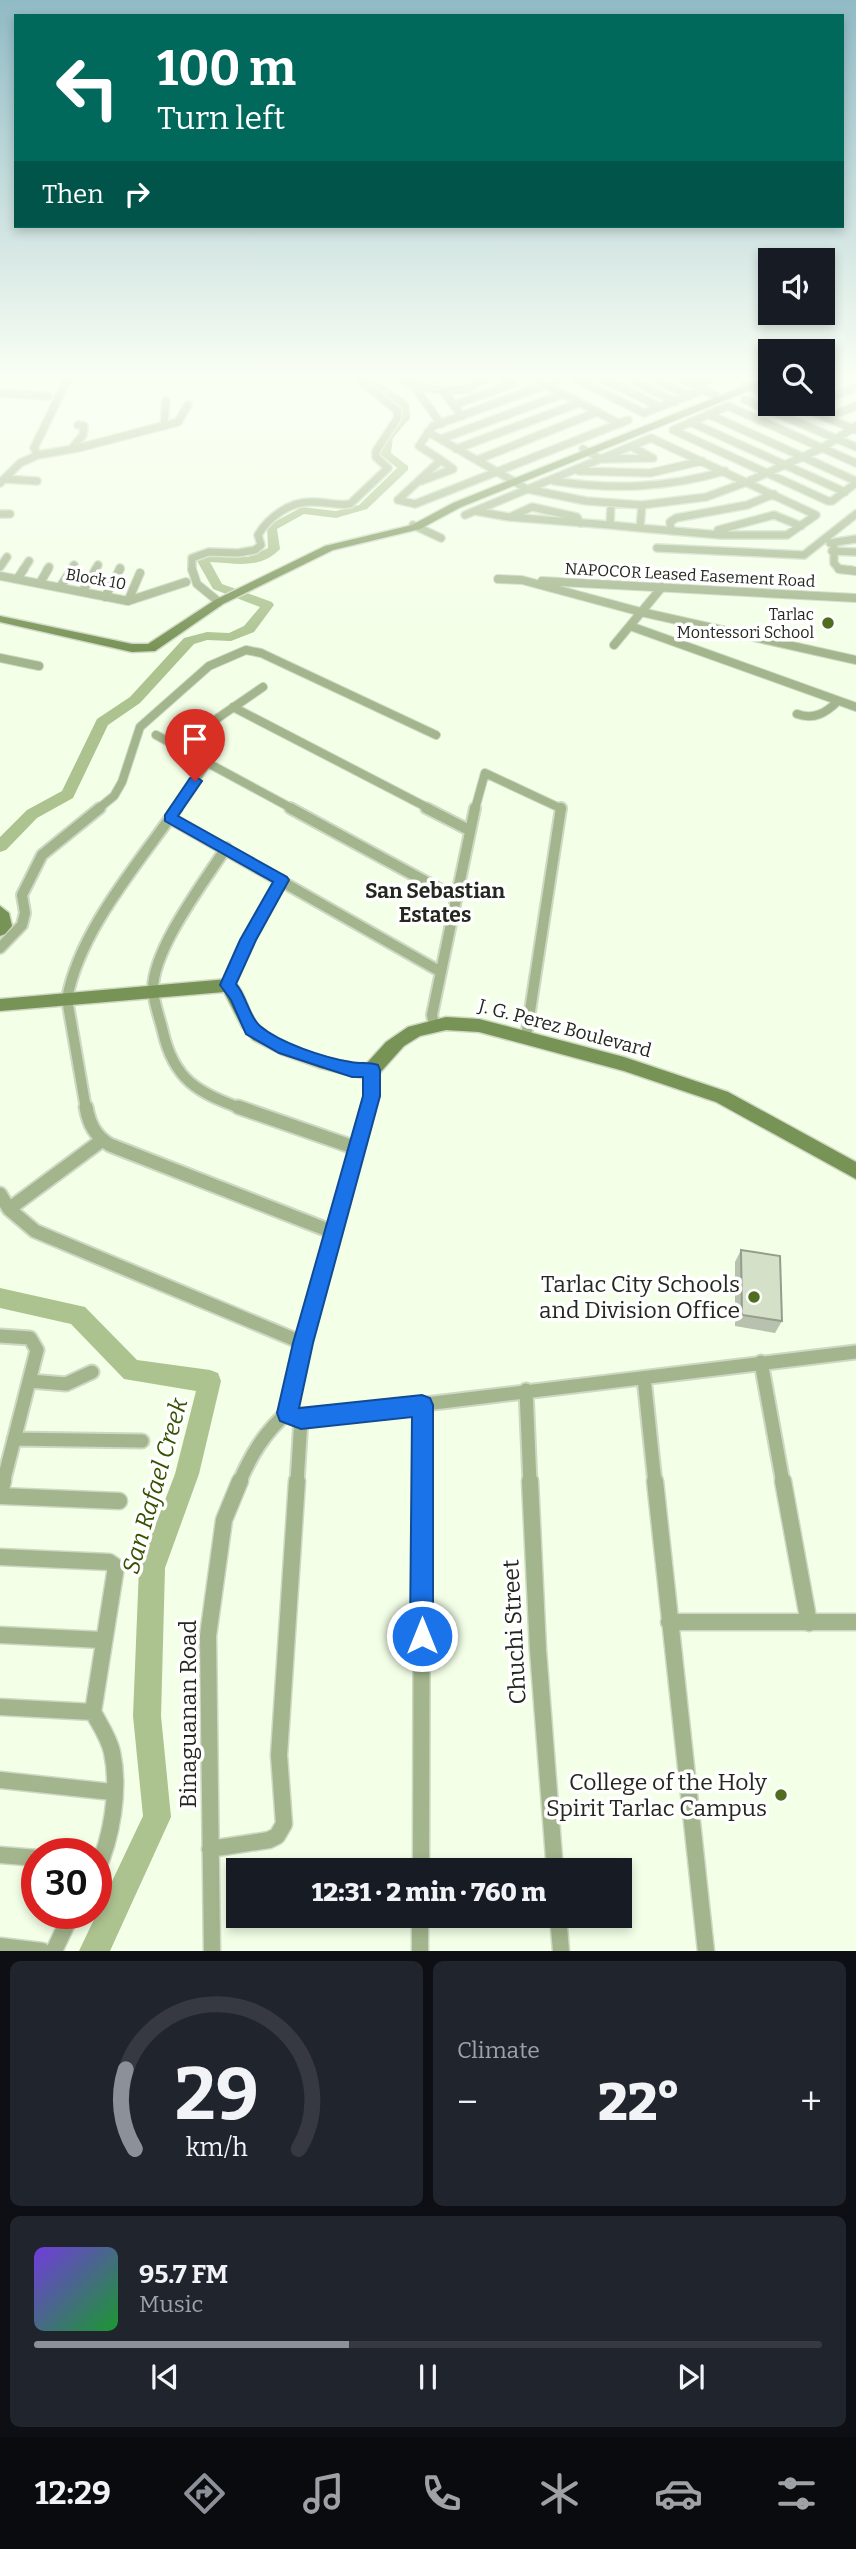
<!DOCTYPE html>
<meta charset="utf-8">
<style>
:root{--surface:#171b24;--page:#20242c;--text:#f1f3f6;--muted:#9ea1a6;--line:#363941;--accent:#8c9099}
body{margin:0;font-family:Bitter,serif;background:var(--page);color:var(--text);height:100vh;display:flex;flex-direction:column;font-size:26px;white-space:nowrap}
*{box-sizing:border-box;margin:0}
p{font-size:23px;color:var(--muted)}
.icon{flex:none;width:38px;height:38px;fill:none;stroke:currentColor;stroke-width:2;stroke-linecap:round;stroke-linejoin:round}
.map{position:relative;height:1951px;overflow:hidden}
.panel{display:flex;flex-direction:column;gap:10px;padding:10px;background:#0d0f14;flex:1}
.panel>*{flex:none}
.top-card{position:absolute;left:14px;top:14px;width:830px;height:214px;border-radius:0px;box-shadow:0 4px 10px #0003;background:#00695c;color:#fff;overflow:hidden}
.fabs{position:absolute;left:758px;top:248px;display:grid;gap:14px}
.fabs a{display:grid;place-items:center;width:77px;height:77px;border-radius:0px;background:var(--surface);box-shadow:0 4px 10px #0003;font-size:35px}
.speed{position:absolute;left:21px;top:1838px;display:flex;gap:14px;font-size:35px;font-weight:700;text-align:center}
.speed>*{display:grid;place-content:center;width:91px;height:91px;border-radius:50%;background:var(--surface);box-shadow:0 4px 10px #0003;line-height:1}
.speed .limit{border:10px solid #d22;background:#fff;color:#111}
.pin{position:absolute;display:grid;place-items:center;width:60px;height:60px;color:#fff;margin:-72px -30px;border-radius:50% 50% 50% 0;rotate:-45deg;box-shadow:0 0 7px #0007}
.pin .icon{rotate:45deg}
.me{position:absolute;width:77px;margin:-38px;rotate:0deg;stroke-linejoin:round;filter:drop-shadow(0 0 5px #0008)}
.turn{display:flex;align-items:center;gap:24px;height:147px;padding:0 28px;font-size:32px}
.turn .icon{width:91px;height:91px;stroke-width:2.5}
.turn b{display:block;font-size:49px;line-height:60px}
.then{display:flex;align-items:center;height:66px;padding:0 28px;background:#0003;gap:14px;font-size:26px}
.big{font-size:52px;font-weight:800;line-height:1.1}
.panel .tile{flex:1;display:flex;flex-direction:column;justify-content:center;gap:10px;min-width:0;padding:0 24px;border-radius:10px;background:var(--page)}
.panel .dial{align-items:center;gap:0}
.dial svg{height:182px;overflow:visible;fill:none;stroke:var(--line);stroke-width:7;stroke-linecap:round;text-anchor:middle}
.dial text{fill:var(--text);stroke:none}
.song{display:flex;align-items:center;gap:21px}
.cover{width:84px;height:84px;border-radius:10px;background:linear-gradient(135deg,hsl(260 70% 55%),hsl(130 70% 35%))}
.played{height:7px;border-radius:4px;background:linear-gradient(90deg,var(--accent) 40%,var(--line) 40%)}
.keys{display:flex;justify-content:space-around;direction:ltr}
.heat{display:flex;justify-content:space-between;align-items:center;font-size:38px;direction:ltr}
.panel .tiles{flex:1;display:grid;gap:10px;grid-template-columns:1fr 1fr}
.tile:last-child{grid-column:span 2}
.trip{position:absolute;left:226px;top:1858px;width:406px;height:70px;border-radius:0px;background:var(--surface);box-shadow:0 4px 10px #0003;font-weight:800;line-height:70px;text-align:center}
.menu{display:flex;height:112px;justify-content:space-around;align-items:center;background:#090b0e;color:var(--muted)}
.menu .icon{width:49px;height:49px}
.menu .active{color:var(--accent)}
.menu b{font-size:32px;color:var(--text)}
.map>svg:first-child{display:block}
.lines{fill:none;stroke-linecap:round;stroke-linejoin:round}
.river{fill:#acc390;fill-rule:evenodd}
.street-far4-casing{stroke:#ced8c3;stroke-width:10}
.street-far3-casing{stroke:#ced8c3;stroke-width:10}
.street-far2-casing{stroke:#ced8c3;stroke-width:14}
.street-far1-casing{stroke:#ced8c3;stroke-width:17}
.street-casing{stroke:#ced8c3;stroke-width:19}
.secondary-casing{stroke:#ced8c3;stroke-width:3}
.street-far4{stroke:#a2b58c;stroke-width:7}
.street-far3{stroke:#a2b58c;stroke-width:8}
.street-far2{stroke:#a2b58c;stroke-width:10}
.street-far1{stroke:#a2b58c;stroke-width:13}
.street{stroke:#a2b58c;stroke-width:16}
.secondary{fill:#789356;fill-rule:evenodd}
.wall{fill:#b7c1ad}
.building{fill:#d5e0c9;stroke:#959d8d;stroke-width:2}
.route{fill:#1a73e8;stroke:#114b97;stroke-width:2}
.poi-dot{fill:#4f6c21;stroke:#fff;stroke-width:2.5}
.labels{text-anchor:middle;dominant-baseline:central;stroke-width:7;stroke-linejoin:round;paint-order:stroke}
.far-street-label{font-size:16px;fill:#24281f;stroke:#fff}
.far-poi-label{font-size:16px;fill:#24281f;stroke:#fff;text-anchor:end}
.street-label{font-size:19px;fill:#24281f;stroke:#fff}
.neighbourhood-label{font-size:21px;font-weight:bold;fill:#24281f;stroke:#fff}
.near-poi-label{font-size:23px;fill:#24281f;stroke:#fff;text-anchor:end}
.near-street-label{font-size:23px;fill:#24281f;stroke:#fff}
.near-water-label{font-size:24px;font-style:italic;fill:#365100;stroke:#fff}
</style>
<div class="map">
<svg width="856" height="1951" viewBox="0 0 856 1951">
<rect width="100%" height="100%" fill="#f3ffe7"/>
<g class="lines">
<!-- river -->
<path class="river" d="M364,378H374C382,388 398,392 409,404L410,418L393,438L391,453L408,466V470L367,509L336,518L304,514L277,529L280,549C260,570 236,563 210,562L222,584L272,602L274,605L254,632L231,641L207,640L194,644L140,703L108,725L73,798L37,818L6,850L0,852V837L27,810L62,791L97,719L130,697L184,638L207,632L229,633L244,626L260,607L213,589L196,559L198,556L248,557L268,548L267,526L302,507L336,511L359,505L397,468L380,454L383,437L400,418L399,405C388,395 370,391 364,378Z
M425,378H462L432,384Z
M0,1288L85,1307L137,1360L210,1370L218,1373L221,1381L199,1474L165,1568L161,1716L171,1817L110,1951H79L143,1816L133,1716L139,1568L175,1474L196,1391L124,1379L71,1324L0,1308Z"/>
<!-- street-far4 casing -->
<g class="street-far4-casing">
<path id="street-far4" d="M397,378L414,386L442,390L462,416
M533,378L618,423
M574,378L644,413L704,389
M601,378L660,407
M628,378L675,402
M653,378L689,396
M680,378L716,396
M557,380L563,378
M415,383L414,386L441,424
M745,384L770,395
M822,384L835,378
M546,385L433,426L419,446L441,460L398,500L415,504L628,420
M695,385L712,378
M444,391L469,389L485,378
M0,393L48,396
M745,400L856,447
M822,401L856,387
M794,404L856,430
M454,405L512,384L503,378
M708,414L856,481
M827,418L856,406
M690,422L845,492
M164,426L166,401
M428,432L527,489L586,501L642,505L706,497L747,482L822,448L856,426
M441,439L563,394
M73,447L83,435L84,426L78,425
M456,449L579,403
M583,449L601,459L653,458L632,447
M38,455L34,448L68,378
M477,460L597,412
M856,463L728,406L673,430L828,501H832L856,483
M579,471L650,473L702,461
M4,479L37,481
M421,481L453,469L441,460
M554,481C614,490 667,488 725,471
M0,483L20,463L38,455L78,448L178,422L188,405
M475,511L509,517L610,525L611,504
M0,514H10
M465,515L651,438L816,515L787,535H720L640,528L642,505
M512,516L532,507L577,517L580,523
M413,525L441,538
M610,525L640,528
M718,530L774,515L801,526
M671,531L670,522L676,518L747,505L774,494
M830,543L856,539
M834,544V563L839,569L851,570
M657,548L804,555L856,514
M832,551L856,552
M0,567L7,557
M23,570L29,561
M47,570L49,567
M71,570L74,565
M95,570L98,565
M119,570L120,568
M192,570V558L209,552L238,553L255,550L261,545L258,535C268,518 289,502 310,502C323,501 336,506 350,504L388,468L376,457V451L397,419L398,411L357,378"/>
</g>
<!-- street-far3 casing -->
<g class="street-far3-casing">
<path id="street-far3" d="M192,569L197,584L219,602
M839,569L856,571
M0,576L128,601L186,582
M17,579L24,569
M498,579L522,580L641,612L856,660
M542,581L856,598
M40,583L48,569
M60,587L72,569
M82,592L96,569
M105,597L120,569
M128,601L140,573
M630,626L856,707
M614,645L662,587
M0,658L39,666
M233,707L430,809
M797,714C814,720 826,713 838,701
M156,735L293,809
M177,746L263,687
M98,809L114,796L122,782L140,727L209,666L246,650L261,653L436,735
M175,809L208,762
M475,809L485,773L562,809"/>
</g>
<!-- street-far2 casing -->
<g class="street-far2-casing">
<path id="street-far2" d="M290,808L456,898
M426,808L469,830
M170,818L441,972
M226,848C204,882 152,950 153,990C154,1004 160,1019 163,1032C174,1080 198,1093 243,1109
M0,948L22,925L25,913L22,895L42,855L100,808
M228,985L248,940L281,880
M434,1025L432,1015L475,808
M526,1037L561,808
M86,1109L67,999C79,931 138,864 177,808
M368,1109L372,1070"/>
</g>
<!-- street-far1 casing -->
<g class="street-far1-casing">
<path id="street-far1" d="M86,1107C89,1124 95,1136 110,1145L333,1232
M238,1107L356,1148
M0,1194L9,1209L35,1231L303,1343
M9,1209L101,1141
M0,1336L30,1338L37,1350L3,1483
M761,1362L783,1483
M644,1378L655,1483
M30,1381L66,1384L92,1372
M526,1390L530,1483
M287,1413L301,1419L856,1352
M287,1413L303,1343L368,1107
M14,1439L142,1441
M239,1483C251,1455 264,1433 287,1413
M297,1483L301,1419
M422,1483V1405"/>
</g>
<!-- street casing -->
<g class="street-casing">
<path id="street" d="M530,1481L538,1650L555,1871
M655,1481L706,1951
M783,1481L809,1623
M0,1493L3,1481
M0,1496L119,1501
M0,1557L109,1562L116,1567L93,1712L0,1707
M669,1622H856
M0,1635L102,1640
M93,1712C100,1725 109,1738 112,1752C120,1789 112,1838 96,1872
M0,1780L112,1792
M210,1849L269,1840L277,1836L284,1824L279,1755L297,1481
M0,1855L37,1858
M421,1871L422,1481
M420,1916V1951
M558,1916L561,1951
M0,1946L42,1951
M54,1951L72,1913
M212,1951L208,1636L224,1520L240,1481"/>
</g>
<!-- secondary casing -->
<g class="secondary-casing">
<path id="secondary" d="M764,378H770V382L461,507L420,529L333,550L223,604L155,651L132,652L0,622V616L132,644H148L215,600L325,546L412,525L453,503Z
M0,906L9,913L12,926L5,934L0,936Z
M228,979C245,984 246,1010 257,1023C274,1044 341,1066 367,1063L386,1042L408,1027L446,1017L479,1019L624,1057L728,1092L856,1162V1179L716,1102L624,1071L479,1032L446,1030L420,1036L404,1046L378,1075L372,1077L362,1078L320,1068L281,1054L253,1040L242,1027L224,992L0,1011V999Z"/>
</g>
<!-- street-far4 -->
<use href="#street-far4" class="street-far4"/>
<!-- street-far3 -->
<use href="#street-far3" class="street-far3"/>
<!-- street-far2 -->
<use href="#street-far2" class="street-far2"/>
<!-- street-far1 -->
<use href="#street-far1" class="street-far1"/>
<!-- street -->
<use href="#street" class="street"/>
<!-- secondary -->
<use href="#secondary" class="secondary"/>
</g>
<!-- wall -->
<path class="wall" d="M741,1250L782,1321L775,1333L735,1326V1262Z"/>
<!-- building -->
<path class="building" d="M741,1250L780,1256L782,1321L742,1315Z"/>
<!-- sky -->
<linearGradient id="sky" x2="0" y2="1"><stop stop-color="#90bac5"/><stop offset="0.58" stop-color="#fafff4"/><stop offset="1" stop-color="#fafff4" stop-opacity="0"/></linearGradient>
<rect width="856" height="651" fill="url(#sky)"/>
<!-- route -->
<path class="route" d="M195,776L202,781L178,816L287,877L289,880L256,940L236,984C246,995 249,1017 260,1026C280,1043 325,1058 351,1062C360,1064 369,1062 378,1065L380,1070V1096L313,1343L299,1408L422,1395L430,1398L433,1405V1636L430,1644L422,1648L413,1644L410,1636L412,1417L301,1429L280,1421L277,1413L293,1343L363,1096V1077H352L279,1053L246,1034L231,1000L220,985L240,940L273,882L165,821V815L190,778Z"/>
<!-- markers -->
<g class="poi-dot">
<circle cx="828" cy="623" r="7"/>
<circle cx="754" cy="1297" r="7"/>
<circle cx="781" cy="1795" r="7"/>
</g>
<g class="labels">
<!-- far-street labels -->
<g class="far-street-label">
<text transform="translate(690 575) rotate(3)">NAPOCOR Leased Easement Road</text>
<text transform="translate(96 579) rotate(10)">Block 10</text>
</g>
<!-- far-poi labels -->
<g class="far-poi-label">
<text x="814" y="614">Tarlac<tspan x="814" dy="18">Montessori School</tspan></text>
</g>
<!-- street labels -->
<g class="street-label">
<text transform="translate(565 1028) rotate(15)">J. G. Perez Boulevard</text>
</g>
<!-- neighbourhood labels -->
<g class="neighbourhood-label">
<text x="435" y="891">San Sebastian<tspan x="435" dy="24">Estates</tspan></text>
</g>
<!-- near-poi labels -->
<g class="near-poi-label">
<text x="740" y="1284">Tarlac City Schools<tspan x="740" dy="26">and Division Office</tspan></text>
<text x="767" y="1782">College of the Holy<tspan x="767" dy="26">Spirit Tarlac Campus</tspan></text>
</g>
<!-- near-street labels -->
<g class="near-street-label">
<text transform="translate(514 1632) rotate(-93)">Chuchi Street</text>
<text transform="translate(188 1714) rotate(-90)">Binaguanan Road</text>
</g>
<!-- near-water labels -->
<g class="near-water-label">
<text transform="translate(155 1486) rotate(-74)">San Rafael Creek</text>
</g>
</g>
</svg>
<div class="fabs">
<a><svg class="icon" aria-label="sound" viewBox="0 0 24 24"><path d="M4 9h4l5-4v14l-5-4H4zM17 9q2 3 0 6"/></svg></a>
<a><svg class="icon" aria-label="search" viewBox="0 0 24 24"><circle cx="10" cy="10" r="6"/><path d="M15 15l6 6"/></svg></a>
</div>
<div class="speed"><div class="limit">30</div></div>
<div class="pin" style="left:195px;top:781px;background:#d93025"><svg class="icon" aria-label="arrive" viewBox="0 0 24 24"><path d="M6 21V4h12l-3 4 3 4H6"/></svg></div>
<svg class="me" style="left:422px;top:1636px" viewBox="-20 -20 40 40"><circle r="17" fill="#1a73e8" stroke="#fff" stroke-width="3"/><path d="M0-11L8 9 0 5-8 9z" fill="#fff"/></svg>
<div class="trip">12:31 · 2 min · 760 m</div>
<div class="top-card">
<div class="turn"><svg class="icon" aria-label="left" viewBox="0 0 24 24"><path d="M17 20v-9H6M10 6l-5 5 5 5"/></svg><div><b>100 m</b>Turn left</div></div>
<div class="then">Then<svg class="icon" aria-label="right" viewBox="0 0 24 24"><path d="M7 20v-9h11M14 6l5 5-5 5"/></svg></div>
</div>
</div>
<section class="panel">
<div class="tiles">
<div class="tile dial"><svg viewBox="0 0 100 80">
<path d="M14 69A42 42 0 1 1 86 69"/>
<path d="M14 69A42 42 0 0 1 10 34" stroke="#8c9099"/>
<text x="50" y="56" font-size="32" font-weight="700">29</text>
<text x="50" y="72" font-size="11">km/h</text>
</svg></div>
<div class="tile"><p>Climate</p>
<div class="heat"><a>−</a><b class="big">22°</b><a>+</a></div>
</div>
<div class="tile">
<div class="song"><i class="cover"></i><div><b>95.7 FM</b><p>Music</p></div></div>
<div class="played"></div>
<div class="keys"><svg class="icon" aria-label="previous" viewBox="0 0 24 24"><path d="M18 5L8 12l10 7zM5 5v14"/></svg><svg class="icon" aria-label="pause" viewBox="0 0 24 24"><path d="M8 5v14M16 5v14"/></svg><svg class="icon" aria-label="next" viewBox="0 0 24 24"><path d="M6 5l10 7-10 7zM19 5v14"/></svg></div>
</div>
</div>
</section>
<nav class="menu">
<b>12:29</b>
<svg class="icon active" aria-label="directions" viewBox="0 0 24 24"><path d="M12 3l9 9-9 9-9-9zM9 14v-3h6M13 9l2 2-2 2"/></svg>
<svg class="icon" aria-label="music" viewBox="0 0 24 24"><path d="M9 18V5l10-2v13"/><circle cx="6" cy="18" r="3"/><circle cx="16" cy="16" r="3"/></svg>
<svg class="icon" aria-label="phone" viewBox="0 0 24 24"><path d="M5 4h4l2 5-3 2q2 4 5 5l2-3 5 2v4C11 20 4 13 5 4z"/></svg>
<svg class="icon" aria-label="climate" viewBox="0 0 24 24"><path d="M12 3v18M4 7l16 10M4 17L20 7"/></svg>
<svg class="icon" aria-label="car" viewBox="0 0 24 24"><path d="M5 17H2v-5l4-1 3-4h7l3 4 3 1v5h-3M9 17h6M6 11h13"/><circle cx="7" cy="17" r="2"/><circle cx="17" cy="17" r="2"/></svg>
<svg class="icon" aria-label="filters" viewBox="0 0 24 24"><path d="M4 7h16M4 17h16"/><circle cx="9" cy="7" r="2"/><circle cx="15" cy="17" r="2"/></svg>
</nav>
